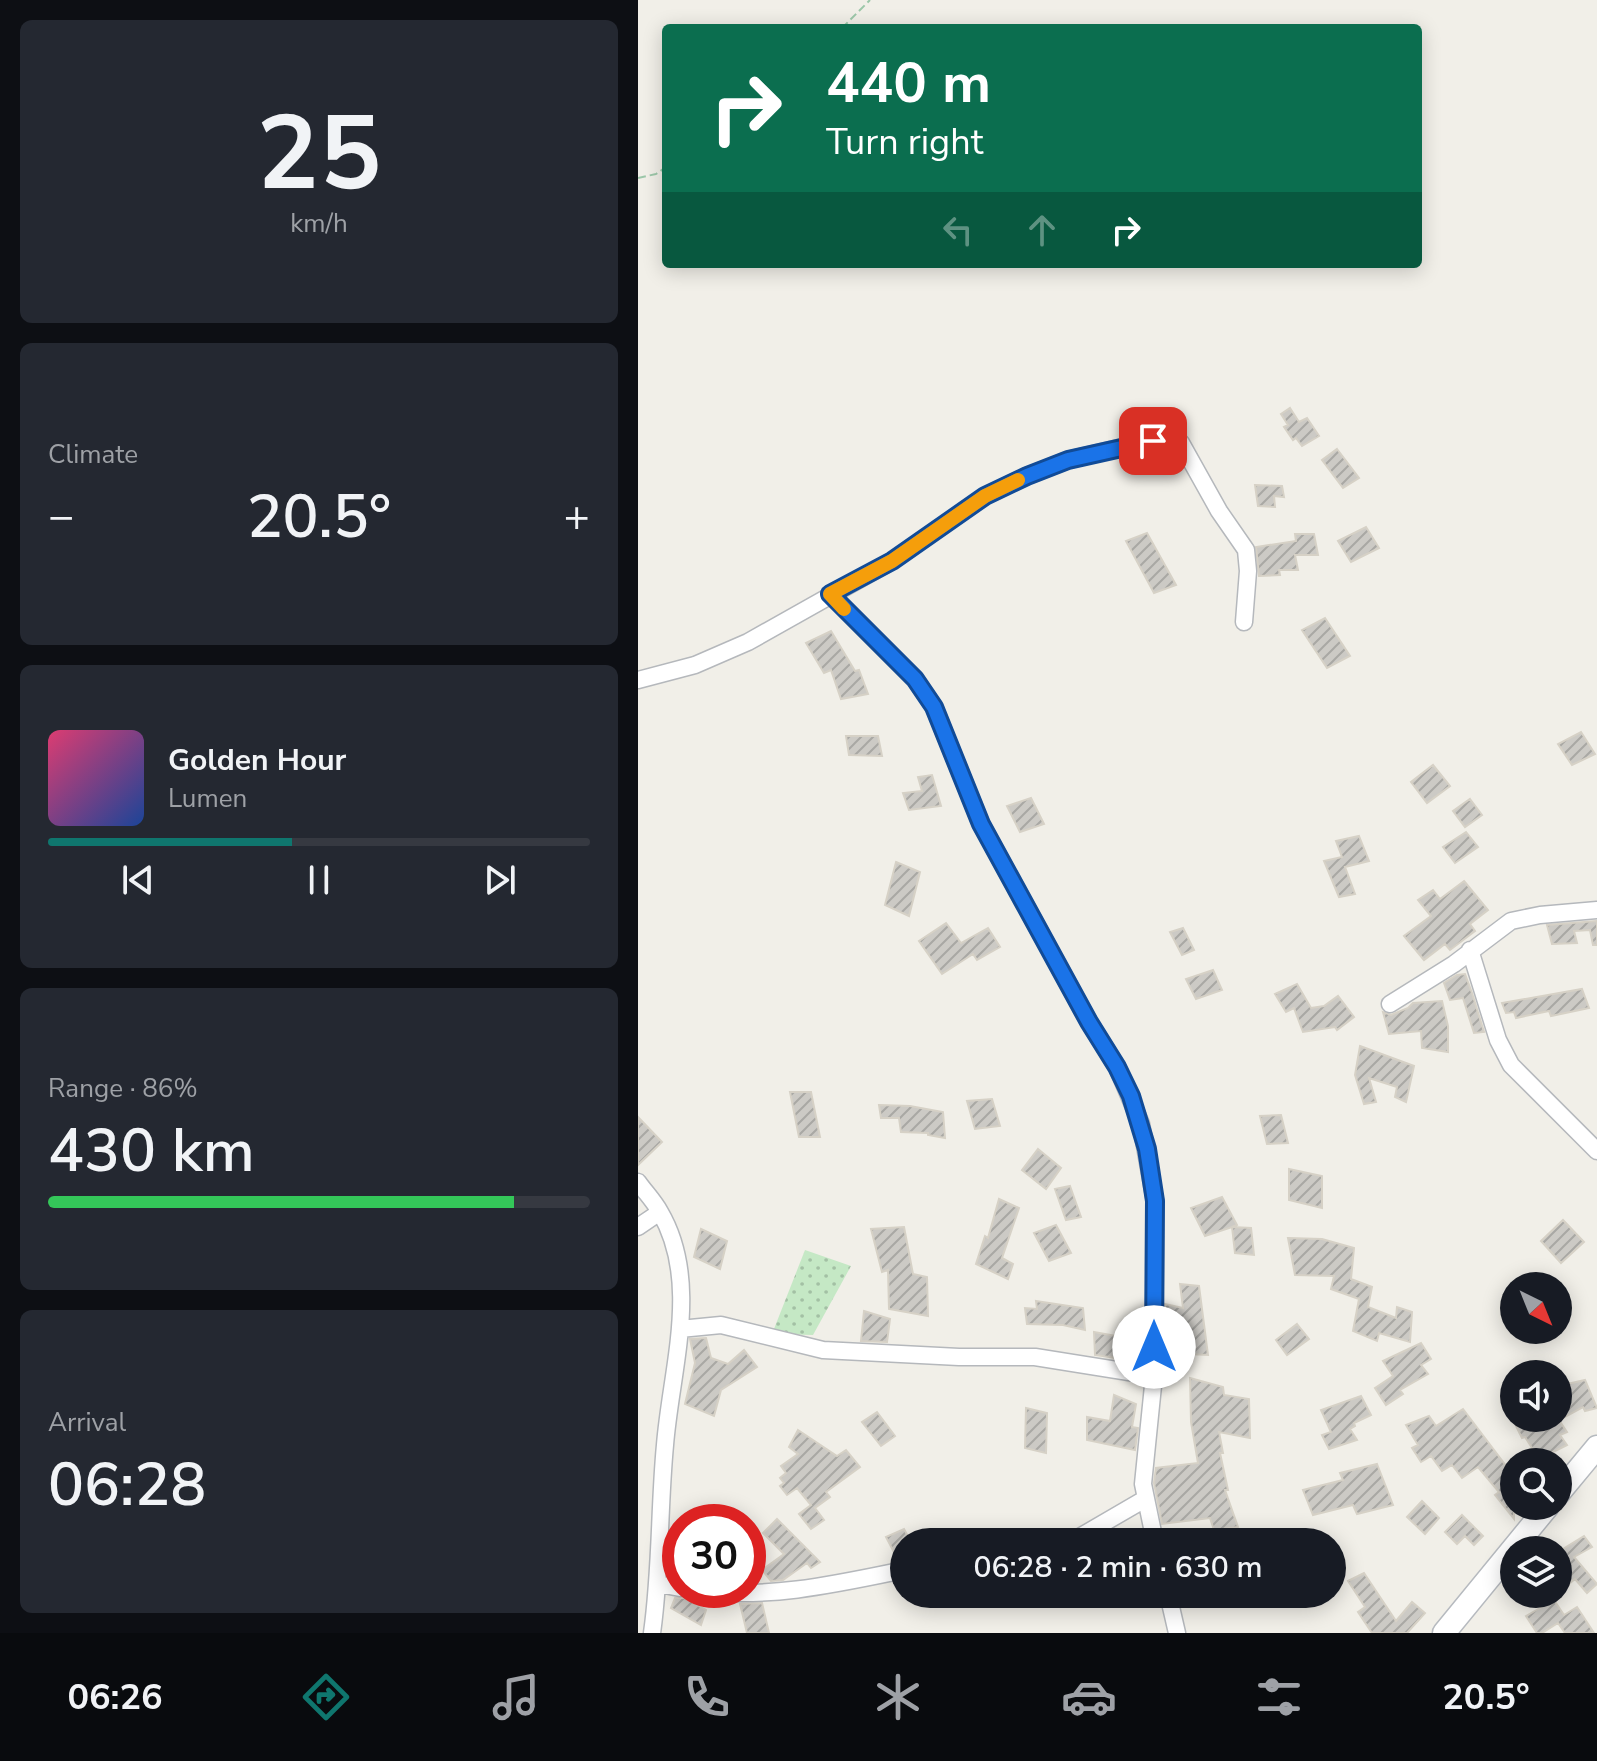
<!DOCTYPE html>
<meta charset="utf-8">
<style>
:root{--surface:#171b24;--page:#242831;--text:#f1f3f6;--muted:#9ea1a6;--line:#363941;--accent:#0f766e}
body{margin:0;font-family:"Nunito Sans",sans-serif;background:var(--page);color:var(--text);height:100vh;display:flex;flex-direction:column;font-size:30px;white-space:nowrap}
*{box-sizing:border-box;margin:0}
p{font-size:26px;color:var(--muted)}
.icon{flex:none;width:44px;height:44px;fill:none;stroke:currentColor;stroke-width:2;stroke-linecap:round;stroke-linejoin:round}
.map{position:relative;flex:1;overflow:hidden}
.panel{display:flex;flex-direction:column;gap:20px;padding:20px;background:#0d0f14;width:638px}
.panel>*{flex:none}
.hud{position:absolute;left:24px;top:24px;width:760px;height:244px;border-radius:8px;box-shadow:0 4px 20px #0003;background:#0b6e4f;color:#fff;overflow:hidden}
.needle{width:52px;rotate:137deg}
.controls{position:absolute;left:862px;top:1272px;display:grid;gap:16px}
.controls a{display:grid;place-items:center;width:72px;height:72px;border-radius:50%;background:var(--surface);box-shadow:0 4px 20px #0003;font-size:40px}
.speed{position:absolute;left:24px;top:1504px;display:flex;gap:16px;font-size:40px;font-weight:700;text-align:center}
.speed>*{display:grid;place-content:center;width:104px;height:104px;border-radius:50%;background:var(--surface);box-shadow:0 4px 20px #0003;line-height:1}
.speed .limit{border:12px solid #d22;background:#fff;color:#111}
.pin{position:absolute;display:grid;place-items:center;width:68px;height:68px;color:#fff;margin:-34px;border-radius:16px;box-shadow:0 4px 12px #0006}
.me{position:absolute;width:88px;margin:-44px;rotate:0deg;stroke-linejoin:round;filter:drop-shadow(0 0 6px #0008)}
.turn{display:flex;align-items:center;gap:28px;height:168px;padding:0 32px;font-size:36px}
.turn .icon{width:104px;height:104px;stroke-width:2.5}
.turn b{display:block;font-size:56px;line-height:68px}
.lanes{display:flex;align-items:center;height:76px;padding:0 32px;background:#0003;justify-content:center;gap:40px;direction:ltr}
.lanes .off{opacity:.35}
.big{font-size:60px;font-weight:600;line-height:1.1}
.panel .widget{flex:1;display:flex;flex-direction:column;justify-content:center;gap:12px;min-width:0;padding:0 28px;border-radius:12px;background:var(--page)}
.panel .dial{align-items:center;gap:0}
.dial b{font-size:104px;line-height:1}
.song{display:flex;align-items:center;gap:24px}
.cover{width:96px;height:96px;border-radius:12px;background:linear-gradient(135deg,hsl(340 70% 55%),hsl(220 70% 35%))}
.played{height:8px;border-radius:4px;background:linear-gradient(90deg,var(--accent) 45%,var(--line) 45%)}
.keys{display:flex;justify-content:space-around;direction:ltr}
.heat{display:flex;justify-content:space-between;align-items:center;font-size:44px;direction:ltr}
.charge{height:12px;border-radius:6px;background:linear-gradient(90deg,#34c759 86%,var(--line) 0)}
.trip{position:absolute;left:252px;top:1528px;width:456px;height:80px;border-radius:40px;background:var(--surface);box-shadow:0 4px 20px #0003;font-weight:600;line-height:80px;text-align:center}
.dock{display:flex;height:128px;justify-content:space-around;align-items:center;background:#090b0e;color:var(--muted)}
.dock .icon{width:56px;height:56px}
.dock .on{color:var(--accent)}
.dock b{font-size:36px;color:var(--text)}
main{display:flex;flex:1;min-height:0}
.map>svg:first-child{display:block}
.park{fill:url(#park-dots)}
.building{fill:url(#building-hatch);stroke:#d6d1c6;stroke-width:2}
.lines{fill:none;stroke-linecap:round;stroke-linejoin:round}
.minor-casing{stroke:#b5b8bc;stroke-width:19}
.secondary-casing{stroke:#b6babf;stroke-width:25}
.path{stroke:#9cc7a9;stroke-width:2;stroke-dasharray:8 4;stroke-linecap:butt}
.minor{stroke:#fff;stroke-width:16}
.secondary{stroke:#fff;stroke-width:22}
.route-casing{stroke:#114b97;stroke-width:20}
.route{stroke:#1a73e8;stroke-width:14}
.slow{stroke:#f59e0b;stroke-width:14}
</style>
<main>
<section class="panel">
<div class="widget dial"><b>25</b><p>km/h</p></div>
<div class="widget"><p>Climate</p>
<div class="heat"><a>−</a><b class="big">20.5°</b><a>+</a></div>
</div>
<div class="widget">
<div class="song"><i class="cover"></i><div><b>Golden Hour</b><p>Lumen</p></div></div>
<div class="played"></div>
<div class="keys"><svg class="icon" aria-label="previous" viewBox="0 0 24 24"><path d="M18 5L8 12l10 7zM5 5v14"/></svg><svg class="icon" aria-label="pause" viewBox="0 0 24 24"><path d="M8 5v14M16 5v14"/></svg><svg class="icon" aria-label="next" viewBox="0 0 24 24"><path d="M6 5l10 7-10 7zM19 5v14"/></svg></div>
</div>
<div class="widget"><p>Range · 86%</p><b class="big">430 km</b><div class="charge"></div></div>
<div class="widget"><p>Arrival</p><b class="big">06:28</b></div>
</section>
<div class="map">
<svg width="959" height="1633" viewBox="0 0 959 1633">
<defs>
<pattern id="park-dots" width="8" height="8" patternUnits="userSpaceOnUse" patternTransform="scale(2)"><rect width="8" height="8" fill="#c5e8c5"/><path d="M2 2h.1M6 6h.1" fill="none" stroke="#a3c0a4" stroke-width="1.8" stroke-linecap="round"/></pattern>
<pattern id="building-hatch" width="6" height="6" patternUnits="userSpaceOnUse" patternTransform="scale(2)"><rect width="6" height="6" fill="#cccac5"/><path d="M-1 1l2-2M0 6l6-6M5 7l2-2" fill="none" stroke="#a9a8a4"/></pattern>
</defs>
<rect width="100%" height="100%" fill="#f1efe8"/>
<!-- park -->
<path class="park" d="M167,1250L213,1266L175,1335L134,1334Z"/>
<!-- building -->
<path class="building" d="M652,408L661,422L669,418L681,436L664,446L658,438L655,440L646,427L650,425L643,414Z
M699,449L721,478L705,488L684,460Z
M617,485L644,486L646,497L636,496L637,507L620,506Z
M728,527L741,548L713,562L700,541Z
M509,533L538,585L516,593L488,541Z
M657,534H676L680,555H657L660,570H641L642,575L621,576L618,547L658,541Z
M687,618L712,656L689,668L664,630Z
M193,631L217,671L221,670L230,694L203,699L193,670L186,673L168,643Z
M943,732L957,754L934,765L920,744Z
M208,736H240L244,756L211,755Z
M795,765L812,786L789,803L773,782Z
M294,775L303,806L271,810L265,793L284,791L280,777Z
M393,798L406,824L382,832L369,806Z
M832,799L844,815L827,827L815,811Z
M828,832L840,847L817,863L805,847Z
M721,836L731,861L707,867L717,894L701,897L686,861L704,857L698,841Z
M258,862L282,872L271,916L247,905Z
M826,881L850,910L832,924L837,931L812,950L807,944L786,960L766,936L793,916L780,900L795,890L802,899Z
M959,921V945H955L952,930L936,931L939,943L914,944L909,925Z
M308,923L323,943L350,928L362,947L339,960L335,954L304,974L281,941Z
M545,928L556,950L544,955L532,932Z
M575,970L584,990L558,999L548,979Z
M827,974L834,993L846,1032L836,1033L825,998L812,1000L806,983L819,975Z
M659,984L673,1008L686,1006L700,996L716,1017L699,1030L697,1027L665,1032L656,1008L648,1012L637,994Z
M944,989L951,1008L913,1016L911,1011L878,1018L876,1012L868,1013L864,1003Z
M804,1001L810,1026V1052L784,1048L783,1031L751,1034L745,1012L753,1015L770,1008L775,1003Z
M722,1046L776,1066L768,1102L757,1097L759,1087L731,1078L738,1102L726,1104L717,1075Z
M152,1092H173L182,1137H161Z
M354,1099L362,1126L337,1129L329,1101Z
M241,1105L272,1106L305,1112L307,1138L290,1135V1133L263,1132L261,1118H243Z
M643,1115L650,1143L629,1144L622,1116Z
M0,1117L24,1142L0,1165Z
M400,1149L423,1168L408,1189L384,1170Z
M651,1169L684,1176V1208L651,1200Z
M432,1186L443,1217L428,1220L417,1189Z
M584,1197L599,1225L594,1227L613,1228L616,1255L597,1253L594,1227L567,1236L553,1208Z
M361,1199L381,1208L364,1258L375,1264L370,1279L338,1264L347,1236L350,1238Z
M925,1220L946,1242L923,1263L903,1241Z
M418,1225L433,1253L411,1261L396,1233Z
M266,1227L275,1274L289,1277L290,1316L251,1309L250,1270L244,1272L233,1229Z
M63,1229L89,1241L82,1269L56,1257Z
M650,1238L684,1239L716,1248L713,1279L734,1287L730,1307L758,1318L759,1307L774,1312L772,1342L741,1333L739,1341L715,1331L721,1299L693,1289L696,1276L657,1275Z
M542,1284L561,1286L570,1355L551,1354L547,1328L527,1323V1304L545,1308Z
M398,1301L445,1308L447,1330L425,1325L389,1324L387,1308L399,1309Z
M226,1311L252,1319L249,1342L223,1341Z
M659,1324L671,1339L649,1355L638,1340Z
M456,1332L484,1337L485,1359L457,1355Z
M68,1338L73,1358L90,1364L106,1350L119,1367L83,1390L76,1416L47,1404L57,1363L52,1339Z
M783,1343L793,1359L783,1365L790,1374L762,1390L765,1394L748,1405L737,1388L755,1376L745,1361Z
M552,1378L585,1387L586,1395L611,1399L612,1438L581,1432L585,1453H582L590,1490H587L600,1527L576,1530L572,1518L524,1524L516,1483L518,1468L560,1463L553,1422Z
M947,1380L959,1408L947,1411L945,1407L921,1420L929,1432L922,1435L929,1445L915,1452L919,1458L911,1462H903L887,1437L884,1438L874,1418H920V1386Z
M476,1395L498,1404L494,1427L500,1428L497,1450L449,1440V1417L472,1421Z
M723,1396L733,1415L716,1423L717,1426L712,1429L719,1440L691,1449L684,1435L693,1432L683,1410Z
M388,1408L409,1413L408,1453L387,1448Z
M825,1409L872,1471L876,1468V1519L857,1495L861,1492L840,1467L824,1478L814,1465L804,1471L793,1456L783,1462L774,1448L780,1445L768,1425L791,1416L798,1426Z
M239,1412L257,1436L243,1446L224,1422Z
M160,1430L199,1456L208,1450L222,1467L188,1492L192,1497L177,1508L186,1520L173,1529L161,1514L173,1505L159,1488L149,1495L142,1486L146,1483L142,1478L148,1473L143,1466L160,1454L151,1447Z
M739,1464L755,1505L719,1514L715,1505L675,1515L665,1490L705,1480L702,1473Z
M784,1501L801,1518L787,1534L769,1517Z
M824,1515L845,1536L836,1545L827,1536L819,1544L807,1532Z
M139,1519L182,1562L173,1568L169,1563L145,1580L133,1581L124,1570L146,1554L125,1533Z
M266,1529L273,1542H266V1559L260,1560L248,1537Z
M946,1536L954,1547L936,1557L959,1584L949,1593L937,1579L927,1587L920,1579V1552Z
M726,1573L758,1621L774,1602L787,1613L769,1633H734L720,1612L727,1607L710,1581Z
M37,1598H47L68,1610L63,1625L33,1608Z
M916,1600L926,1615L939,1607L956,1633H927L920,1623L904,1633H899L888,1616Z
M124,1603L131,1633H109L102,1604Z"/>
<g class="lines">
<!-- minor casing -->
<g class="minor-casing">
<path id="minor" d="M192,594L277,679L296,707L343,824L451,1022L479,1067L503,1124L517,1201L516,1376L505,1484L517,1542
M0,680L57,665L110,642L254,561L347,496L389,476L430,460L481,448L515,441L537,440L543,443L581,511L608,550L610,571L606,622
M832,950L860,1040L873,1065L959,1151
M752,1004L816,964L873,921L902,915L959,910
M0,1182C7,1192 16,1201 22,1212C63,1282 33,1369 27,1445C21,1508 23,1570 14,1633
M0,1227L22,1212
M42,1329L83,1325L185,1350L321,1357H397L516,1376
M433,1542L507,1499
M21,1584L42,1588
M59,1590C127,1600 199,1584 266,1570
M530,1594L539,1633"/>
</g>
<!-- secondary casing -->
<g class="secondary-casing">
<path id="secondary" d="M920,1494L959,1447
M806,1633L910,1506"/>
</g>
<!-- path -->
<path class="path" d="M204,28L232,0
M0,178L18,174L28,167"/>
<!-- minor -->
<use href="#minor" class="minor"/>
<!-- secondary -->
<use href="#secondary" class="secondary"/>
</g>
<g class="lines">
<!-- route casing -->
<g class="route-casing">
<path id="route" d="M515,441L430,460L389,476L347,496L254,561L192,594L277,679L296,707L343,824L451,1022L479,1067L493,1096L509,1149L517,1201L516,1347"/>
</g>
<!-- route -->
<use href="#route" class="route"/>
<!-- slow -->
<path class="slow" d="M206,609L192,594L254,561L347,496L380,480"/>
</g>
</svg>
<div class="controls">
<a><svg class="needle" viewBox="-14 -14 28 28"><path d="M0-13l5 13h-10z" fill="#e53935"/><path d="M0 13l5-13h-10z" fill="#9ea1a6"/></svg></a>
<a><svg class="icon" aria-label="sound" viewBox="0 0 24 24"><path d="M4 9h4l5-4v14l-5-4H4zM17 9q2 3 0 6"/></svg></a>
<a><svg class="icon" aria-label="search" viewBox="0 0 24 24"><circle cx="10" cy="10" r="6"/><path d="M15 15l6 6"/></svg></a>
<a><svg class="icon" aria-label="layers" viewBox="0 0 24 24"><path d="M12 4l9 5-9 5-9-5zM3 14l9 5 9-5"/></svg></a>
</div>
<div class="speed"><div class="limit">30</div></div>
<div class="pin" style="left:515px;top:441px;background:#d93025"><svg class="icon" aria-label="arrive" viewBox="0 0 24 24"><path d="M6 21V4h12l-3 4 3 4H6"/></svg></div>
<svg class="me" style="left:516px;top:1347px" viewBox="-20 -20 40 40"><circle r="19" fill="#fff"/><path d="M0-13L10 11 0 6-10 11z" fill="#1a73e8"/></svg>
<div class="trip">06:28 · 2 min · 630 m</div>
<div class="hud">
<div class="turn"><svg class="icon" aria-label="right" viewBox="0 0 24 24"><path d="M7 20v-9h11M14 6l5 5-5 5"/></svg><div><b>440 m</b>Turn right</div></div>
<div class="lanes"><svg class="icon off" aria-label="left" viewBox="0 0 24 24"><path d="M17 20v-9H6M10 6l-5 5 5 5"/></svg><svg class="icon off" aria-label="ahead" viewBox="0 0 24 24"><path d="M12 20V5M6 11l6-6 6 6"/></svg><svg class="icon" aria-label="right" viewBox="0 0 24 24"><path d="M7 20v-9h11M14 6l5 5-5 5"/></svg></div>
</div>
</div>
</main>
<nav class="dock">
<b>06:26</b>
<svg class="icon on" aria-label="directions" viewBox="0 0 24 24"><path d="M12 3l9 9-9 9-9-9zM9 14v-3h6M13 9l2 2-2 2"/></svg>
<svg class="icon" aria-label="music" viewBox="0 0 24 24"><path d="M9 18V5l10-2v13"/><circle cx="6" cy="18" r="3"/><circle cx="16" cy="16" r="3"/></svg>
<svg class="icon" aria-label="phone" viewBox="0 0 24 24"><path d="M5 4h4l2 5-3 2q2 4 5 5l2-3 5 2v4C11 20 4 13 5 4z"/></svg>
<svg class="icon" aria-label="climate" viewBox="0 0 24 24"><path d="M12 3v18M4 7l16 10M4 17L20 7"/></svg>
<svg class="icon" aria-label="car" viewBox="0 0 24 24"><path d="M5 17H2v-5l4-1 3-4h7l3 4 3 1v5h-3M9 17h6M6 11h13"/><circle cx="7" cy="17" r="2"/><circle cx="17" cy="17" r="2"/></svg>
<svg class="icon" aria-label="filters" viewBox="0 0 24 24"><path d="M4 7h16M4 17h16"/><circle cx="9" cy="7" r="2"/><circle cx="15" cy="17" r="2"/></svg>
<b>20.5°</b>
</nav>
